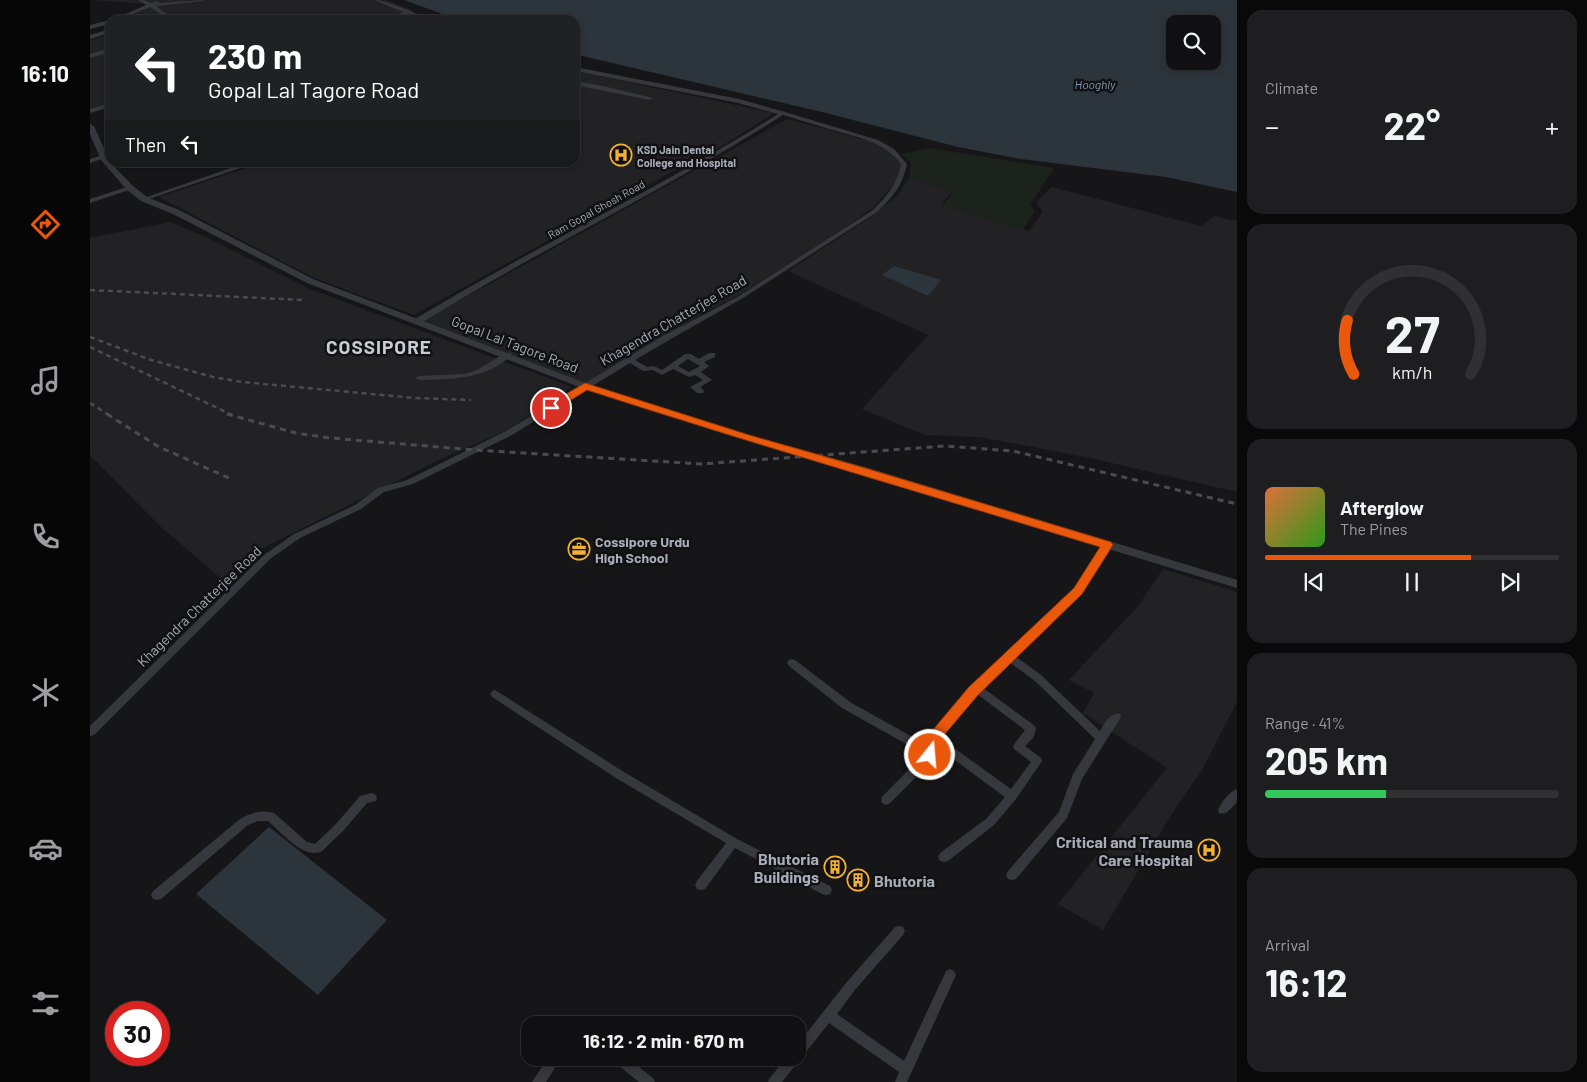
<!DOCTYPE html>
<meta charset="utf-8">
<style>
:root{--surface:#101012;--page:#1e1e20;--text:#f1f3f6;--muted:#9c9d9f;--line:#303032;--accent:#ea580c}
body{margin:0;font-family:Barlow,sans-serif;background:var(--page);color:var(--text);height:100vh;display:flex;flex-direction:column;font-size:19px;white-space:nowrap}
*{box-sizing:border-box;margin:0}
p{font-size:16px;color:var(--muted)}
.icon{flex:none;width:28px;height:28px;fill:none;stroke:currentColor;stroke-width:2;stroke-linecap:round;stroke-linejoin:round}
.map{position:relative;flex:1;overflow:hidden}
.panel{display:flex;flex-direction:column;gap:10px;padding:10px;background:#09090a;width:350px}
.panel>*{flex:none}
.top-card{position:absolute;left:15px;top:15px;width:475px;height:152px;border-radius:15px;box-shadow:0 2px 8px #0003,0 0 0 1px var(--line);background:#202124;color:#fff;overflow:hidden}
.controls{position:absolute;left:1076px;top:15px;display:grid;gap:10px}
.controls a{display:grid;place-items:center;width:55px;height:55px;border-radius:10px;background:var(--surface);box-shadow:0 2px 8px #0003,0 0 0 1px var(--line);font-size:25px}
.speed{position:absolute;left:15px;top:1001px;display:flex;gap:10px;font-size:25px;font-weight:700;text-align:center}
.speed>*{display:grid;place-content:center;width:65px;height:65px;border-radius:50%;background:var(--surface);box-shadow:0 2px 8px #0003,0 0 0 1px var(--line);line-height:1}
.speed .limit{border:8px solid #d22;background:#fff;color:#111}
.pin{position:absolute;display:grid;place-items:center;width:42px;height:42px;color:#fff;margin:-21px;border:2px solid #fff;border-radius:50%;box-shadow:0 1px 5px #0007}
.me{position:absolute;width:55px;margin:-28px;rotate:17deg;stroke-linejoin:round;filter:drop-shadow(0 0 4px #0008)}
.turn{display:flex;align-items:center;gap:18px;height:105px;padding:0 20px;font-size:22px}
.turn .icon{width:65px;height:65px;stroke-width:2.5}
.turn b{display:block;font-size:35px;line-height:42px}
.then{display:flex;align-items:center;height:48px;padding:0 20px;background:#0003;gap:10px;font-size:19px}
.big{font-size:38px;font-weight:700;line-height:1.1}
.panel .tile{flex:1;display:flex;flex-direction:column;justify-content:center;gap:8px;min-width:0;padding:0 18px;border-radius:15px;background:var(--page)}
.panel .dial{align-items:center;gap:0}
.dial svg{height:130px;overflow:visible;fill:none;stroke:var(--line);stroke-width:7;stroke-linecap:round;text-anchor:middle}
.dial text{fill:var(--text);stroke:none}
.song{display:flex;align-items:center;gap:15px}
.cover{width:60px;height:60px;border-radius:8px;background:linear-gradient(135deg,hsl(20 70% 55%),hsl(110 70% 35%))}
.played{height:5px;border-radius:2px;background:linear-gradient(90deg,var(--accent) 70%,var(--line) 70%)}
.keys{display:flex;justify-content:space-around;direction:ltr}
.heat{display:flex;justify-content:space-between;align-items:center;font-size:28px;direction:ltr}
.charge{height:8px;border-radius:4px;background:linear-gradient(90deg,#34c759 41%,var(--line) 0)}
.trip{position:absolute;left:431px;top:1016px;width:285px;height:50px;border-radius:15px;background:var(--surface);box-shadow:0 2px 8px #0003,0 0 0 1px var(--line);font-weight:700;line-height:50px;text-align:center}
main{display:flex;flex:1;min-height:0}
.menu{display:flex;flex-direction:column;width:90px;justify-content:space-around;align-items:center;background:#060607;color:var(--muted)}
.menu .icon{width:35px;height:35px}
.menu .selected{color:var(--accent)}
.menu b{font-size:22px;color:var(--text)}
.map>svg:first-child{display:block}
.built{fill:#222225}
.green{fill:#1c231d}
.water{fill:#2c353c;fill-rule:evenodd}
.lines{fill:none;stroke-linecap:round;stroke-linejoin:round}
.minor{fill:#37383d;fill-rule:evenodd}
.tertiary{fill:#37383d;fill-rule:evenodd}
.rail-far1{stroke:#4a4c52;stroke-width:2.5;stroke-dasharray:5 4;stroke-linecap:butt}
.rail{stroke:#4a4c52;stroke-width:3;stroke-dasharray:6 5;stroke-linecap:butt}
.route{fill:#ea580c;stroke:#983908}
.labels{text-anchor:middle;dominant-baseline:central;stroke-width:5;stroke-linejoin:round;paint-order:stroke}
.far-poi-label{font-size:11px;font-weight:bold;fill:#a8adb8;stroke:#111113;text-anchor:start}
.far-street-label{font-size:11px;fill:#a8adb8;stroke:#111113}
.far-water-label{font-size:12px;font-style:italic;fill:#7f9bb3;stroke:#111113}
.street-label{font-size:14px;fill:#a8adb8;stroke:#111113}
.poi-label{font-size:14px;font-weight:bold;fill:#a8adb8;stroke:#111113;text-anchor:start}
.near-poi-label{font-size:16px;font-weight:bold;fill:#a8adb8;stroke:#111113;text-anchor:end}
.district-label{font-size:19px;font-weight:bold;letter-spacing:1px;fill:#c9ccd4;stroke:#111113}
</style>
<main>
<nav class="menu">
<b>16:10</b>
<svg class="icon selected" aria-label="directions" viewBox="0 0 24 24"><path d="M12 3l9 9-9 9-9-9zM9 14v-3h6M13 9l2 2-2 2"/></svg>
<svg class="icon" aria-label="music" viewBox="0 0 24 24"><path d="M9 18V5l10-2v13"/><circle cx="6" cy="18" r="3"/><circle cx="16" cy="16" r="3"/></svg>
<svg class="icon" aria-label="phone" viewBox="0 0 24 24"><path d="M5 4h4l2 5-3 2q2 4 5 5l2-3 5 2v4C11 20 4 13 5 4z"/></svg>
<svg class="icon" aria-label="climate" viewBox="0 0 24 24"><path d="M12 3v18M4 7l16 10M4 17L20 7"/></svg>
<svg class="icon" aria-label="car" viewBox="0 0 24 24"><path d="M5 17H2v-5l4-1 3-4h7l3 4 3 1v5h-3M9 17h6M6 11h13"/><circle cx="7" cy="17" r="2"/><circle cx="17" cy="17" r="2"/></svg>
<svg class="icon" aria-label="filters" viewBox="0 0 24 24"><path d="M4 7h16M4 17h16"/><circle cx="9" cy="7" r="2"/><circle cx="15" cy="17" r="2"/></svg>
</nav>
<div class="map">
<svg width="1147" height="1082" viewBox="0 0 1147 1082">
<rect width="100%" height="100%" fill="#161618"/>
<!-- built -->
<path class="built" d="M2,0H296L323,10L285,20H33L53,10L60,4Z
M20,35V102L0,109V40Z
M485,71L684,113L634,145L574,176L324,315L224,278L69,197L171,163L485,162Z
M697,119L783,142L804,154L811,164L806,181L784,207L739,239L651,294L614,313L494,384L328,321L396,286Z
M819,178L863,191L852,203L939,231L953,211L947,205L948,200L962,187L1111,226L1124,216L1147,221V492L1000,458L922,443L888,437L835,435L772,409L838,335L698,271L778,219L808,195Z
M81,222L120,239L220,289L482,387L419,429L347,461L167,551L133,580L70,526L0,455V238Z
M1073,569L1147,592V702L1112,770L1086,807L1013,930L968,904L1077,768L993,713L1004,693L979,680L1049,605Z"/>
<!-- green -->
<path class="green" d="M840,148L964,168L940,205L945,211L932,230L852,206L864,191L819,178L821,163L812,154Z"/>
<!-- water -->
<path class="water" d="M314,0H1147V192L1076,177L931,159L868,147L732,112L501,58L485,54V20H369ZM1085,24H1122V61H1085Z
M804,266L851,280L838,296L792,275Z
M179,827L297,920L228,995L106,894Z"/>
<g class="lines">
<!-- minor -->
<path class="minor" d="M48,0H54L61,3L67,1L69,3L114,0L112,1L66,6L85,20H79L60,7L29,20H22L56,5Z
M284,0C296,0 329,14 340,20C331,20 323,14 316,15C308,15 301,20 292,20L313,12Z
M20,20V24L0,29V25Z
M20,29V33L0,39V35Z
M20,48V52L0,58V54Z
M485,67L649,99L695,112L788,140L804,149L817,164C813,185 802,198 787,212L653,298L579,340L545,360L557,367L564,366L572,370L595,354H601L609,359L619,353H625V357L614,362L619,366L611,372L622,380L610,387L614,391L613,393H607L600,387L613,380L605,375L599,377L583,369L572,375L563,370L553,371L540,363L422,435L323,484L294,492L271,509L210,538L180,559L4,735L0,736V726L174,555L204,534L265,505L288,488L317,480L416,431L573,336L649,296L783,210C797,196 807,184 811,164C795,142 767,137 742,130C726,125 709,120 693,115C575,190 449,250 331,323H325V319C444,247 570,188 688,114L648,103L485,71ZM598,359L610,366L599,372L588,366Z
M485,81L513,86L563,98L560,100L485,85Z
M20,103V107L0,113V109Z
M13,155L16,157L15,158L0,163V159Z
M158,162H168L56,200L51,199Z
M40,186L43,188L42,189L0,203V199Z
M415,353H421L422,355C395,380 363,379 329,380L325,378L329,376L374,374L387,370Z
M1017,542L1021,545L991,593L925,656L951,675L1010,731C1014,724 1020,712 1030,714L1031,717L992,779L977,818L926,879L922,880L918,879L916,875L918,871L969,812L983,774L1005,739L945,681L919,662L893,688L945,726L946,729L943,738L935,746L951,758L952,761L926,799L904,825L858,861L854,862L850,861L848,857L850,853L896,819L915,797L844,745L841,748L845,752L843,760L800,803L796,805L792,803L791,800L792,797L834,754L752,708L699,666L697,663L699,660L702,659L705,660L760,702L833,743L880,688L985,589L1014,543ZM887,694L935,730L923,746L924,749L941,762L921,789L850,738Z
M405,690L534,772L647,839L740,886L742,890L740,894L736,895L732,894L645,848L615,889L611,890L607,889L605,885L607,881L636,843L526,778L402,697L400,694L402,691Z
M1147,789V802C1142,807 1137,816 1129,813L1128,810C1131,803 1139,792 1147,789Z
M282,793L286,795L287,798L286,801L277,803L254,830L231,852C213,859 190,831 178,821H168L158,825L71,899L67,900L63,899L61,895L63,891L150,819C161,813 171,809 184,813L217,842L225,844L246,824L270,796Z
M809,926L813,927L815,931L813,935L764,991L747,1014L814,1061L856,971L860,969L864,971L866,975L817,1082H805L809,1072L739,1023L692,1082H678L680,1078L696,1058H708V1044L756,983L805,927Z
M458,1058H471L456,1082H442Z
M522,1058H537L563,1078L565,1082H549L524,1062Z"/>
<!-- tertiary -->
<path class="tertiary" d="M0,124L4,126L20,162L43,186L57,197L89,210L223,279L498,384L659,435L775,467L1147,580V588L767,473L651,439L492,388L217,283L83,214L51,201L37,190L11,160L0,134Z"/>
<!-- rail-far1 -->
<path class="rail-far1" d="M0,290L213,300
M0,337L61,360L123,377L152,382L325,398L381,400
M0,347L142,415
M0,403L19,415"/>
<!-- rail -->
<path class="rail" d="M17,414L69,447L139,478
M137,414L206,433L240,438L385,450L612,464L855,446L923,451L1147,504"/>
</g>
<!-- route -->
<path class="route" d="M495,383L659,435L775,468L1021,542L1023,545L992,594L888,695L843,748L847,755L845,759C836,762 833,756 829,748L831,744L879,687L984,588L1010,547C839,495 667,445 497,390L465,410H457V405Z"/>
<!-- icons -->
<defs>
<g id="hospital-ring" transform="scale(1.125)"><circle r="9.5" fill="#111113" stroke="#f2b134" stroke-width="1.5"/><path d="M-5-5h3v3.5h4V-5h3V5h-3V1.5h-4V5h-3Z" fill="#f2b134"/></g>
<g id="office-ring" transform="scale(1.125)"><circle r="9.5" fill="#111113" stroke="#f2b134" stroke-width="1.5"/><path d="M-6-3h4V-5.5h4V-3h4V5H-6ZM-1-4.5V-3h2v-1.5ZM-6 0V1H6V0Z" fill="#f2b134"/></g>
<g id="building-ring" transform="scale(1.125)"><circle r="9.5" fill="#111113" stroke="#f2b134" stroke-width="1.5"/><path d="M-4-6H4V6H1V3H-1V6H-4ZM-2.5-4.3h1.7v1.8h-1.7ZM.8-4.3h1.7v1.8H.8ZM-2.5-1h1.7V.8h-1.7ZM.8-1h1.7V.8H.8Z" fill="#f2b134"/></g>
</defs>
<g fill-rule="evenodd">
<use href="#hospital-ring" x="531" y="155"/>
<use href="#office-ring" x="489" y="549"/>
<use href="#hospital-ring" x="1119" y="850"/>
<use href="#building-ring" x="745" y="867"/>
<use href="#building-ring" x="768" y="880"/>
</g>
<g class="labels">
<!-- far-poi labels -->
<g class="far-poi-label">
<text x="547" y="149">KSD Jain Dental<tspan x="547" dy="13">College and Hospital</tspan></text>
</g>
<!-- far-street labels -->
<g class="far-street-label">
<text transform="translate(506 209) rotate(-29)">Ram Gopal Ghosh Road</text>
</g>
<!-- far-water labels -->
<g class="far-water-label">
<text x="1005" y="84">Hooghly</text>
</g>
<!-- street labels -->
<g class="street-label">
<text transform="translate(583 320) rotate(-30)">Khagendra Chatterjee Road</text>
<text transform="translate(425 344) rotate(21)">Gopal Lal Tagore Road</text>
<text transform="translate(109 606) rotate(-44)">Khagendra Chatterjee Road</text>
</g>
<!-- poi labels -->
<g class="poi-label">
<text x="505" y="541">Cossipore Urdu<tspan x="505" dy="16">High School</tspan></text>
</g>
<!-- near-poi labels -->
<g class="near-poi-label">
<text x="1103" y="841">Critical and Trauma<tspan x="1103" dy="18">Care Hospital</tspan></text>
<text x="729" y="858">Bhutoria<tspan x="729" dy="18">Buildings</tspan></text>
<text x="784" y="880" text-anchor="start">Bhutoria</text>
</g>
<!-- district labels -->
<g class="district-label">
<text x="289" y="346">COSSIPORE</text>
</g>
</g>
</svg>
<div class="controls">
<a><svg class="icon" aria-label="search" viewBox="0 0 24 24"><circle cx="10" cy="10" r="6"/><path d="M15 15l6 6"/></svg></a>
</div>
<div class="speed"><div class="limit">30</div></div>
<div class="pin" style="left:461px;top:408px;background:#d93025"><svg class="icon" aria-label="arrive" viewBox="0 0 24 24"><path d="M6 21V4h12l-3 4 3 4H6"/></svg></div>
<svg class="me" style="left:840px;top:755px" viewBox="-20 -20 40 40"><circle r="17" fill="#ea580c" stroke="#fff" stroke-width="3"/><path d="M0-11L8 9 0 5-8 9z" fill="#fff"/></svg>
<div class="trip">16:12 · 2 min · 670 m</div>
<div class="top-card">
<div class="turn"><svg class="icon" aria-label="left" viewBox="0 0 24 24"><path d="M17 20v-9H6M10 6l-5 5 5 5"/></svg><div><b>230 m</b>Gopal Lal Tagore Road</div></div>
<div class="then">Then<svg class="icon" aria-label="left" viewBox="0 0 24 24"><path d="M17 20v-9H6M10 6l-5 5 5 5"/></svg></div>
</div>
</div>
<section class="panel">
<div class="tile"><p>Climate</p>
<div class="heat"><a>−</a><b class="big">22°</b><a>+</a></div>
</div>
<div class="tile dial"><svg viewBox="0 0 100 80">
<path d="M14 69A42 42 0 1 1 86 69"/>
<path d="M14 69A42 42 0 0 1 10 36" stroke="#ea580c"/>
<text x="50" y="56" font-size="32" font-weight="700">27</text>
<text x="50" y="72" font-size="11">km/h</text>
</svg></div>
<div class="tile">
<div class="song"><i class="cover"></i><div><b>Afterglow</b><p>The Pines</p></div></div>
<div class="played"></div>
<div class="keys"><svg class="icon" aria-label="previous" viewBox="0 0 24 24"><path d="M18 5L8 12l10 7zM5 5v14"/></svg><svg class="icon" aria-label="pause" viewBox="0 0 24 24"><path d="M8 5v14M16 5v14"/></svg><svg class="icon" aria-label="next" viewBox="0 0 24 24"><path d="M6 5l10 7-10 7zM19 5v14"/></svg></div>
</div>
<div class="tile"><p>Range · 41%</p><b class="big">205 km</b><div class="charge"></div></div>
<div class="tile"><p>Arrival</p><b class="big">16:12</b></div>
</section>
</main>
